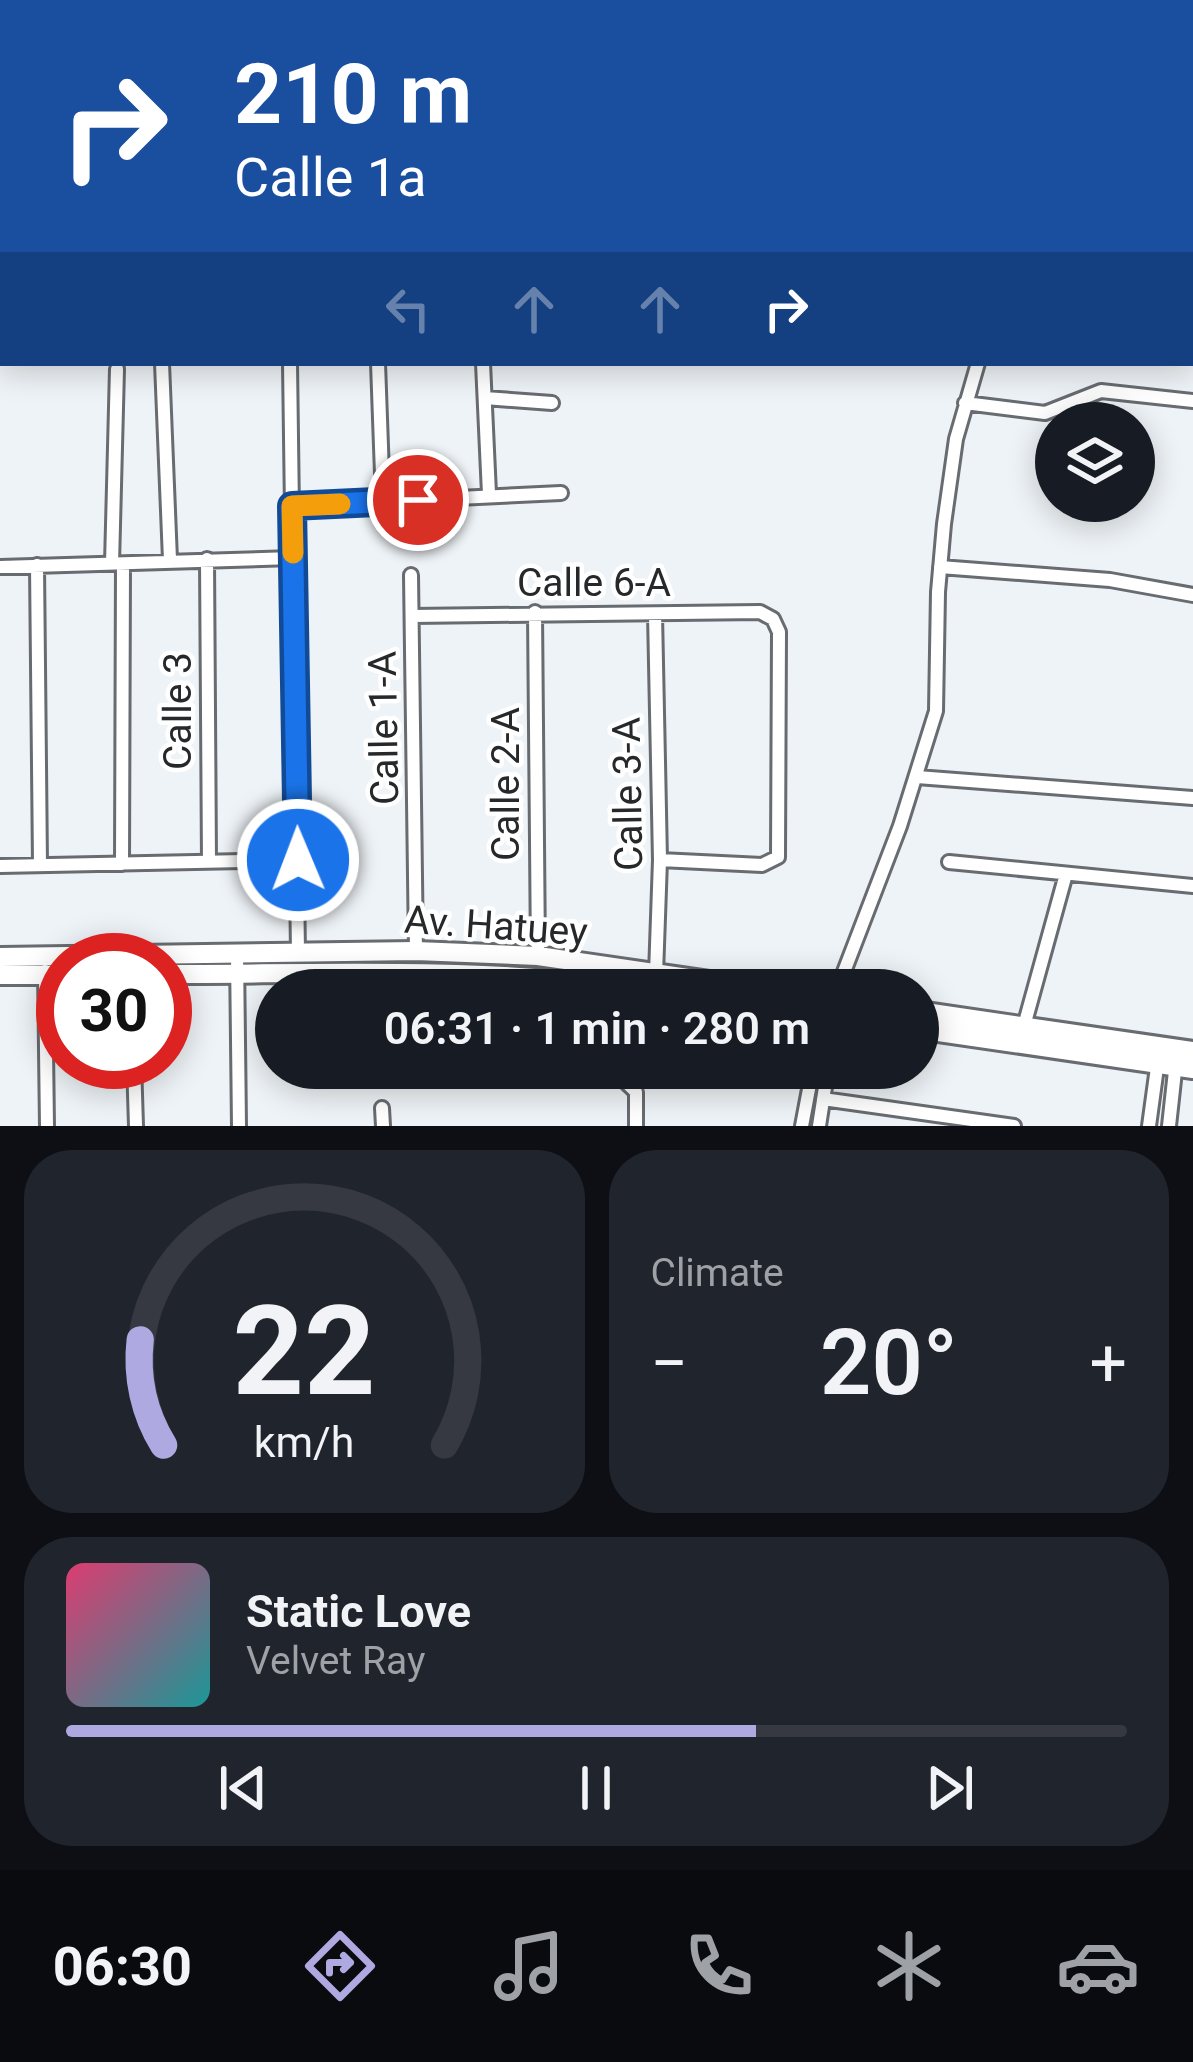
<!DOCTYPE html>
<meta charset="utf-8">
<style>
:root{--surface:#171b24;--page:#20242c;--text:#f1f3f6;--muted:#9ea1a6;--line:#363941;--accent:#aea9e1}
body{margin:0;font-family:Roboto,sans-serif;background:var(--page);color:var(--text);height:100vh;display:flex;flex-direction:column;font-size:45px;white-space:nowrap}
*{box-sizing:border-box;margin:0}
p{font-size:39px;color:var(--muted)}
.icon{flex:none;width:66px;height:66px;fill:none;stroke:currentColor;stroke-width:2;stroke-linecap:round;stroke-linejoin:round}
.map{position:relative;height:1126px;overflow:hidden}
.details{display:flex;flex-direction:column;gap:24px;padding:24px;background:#0d0f14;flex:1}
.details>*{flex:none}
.banner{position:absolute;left:0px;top:0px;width:1194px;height:366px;box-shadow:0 6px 30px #0003;background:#1a4fa0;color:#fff;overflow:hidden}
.buttons{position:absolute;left:1035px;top:402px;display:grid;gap:24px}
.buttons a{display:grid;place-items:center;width:120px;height:120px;border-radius:50%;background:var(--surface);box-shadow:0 6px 30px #0003;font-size:60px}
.speed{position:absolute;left:36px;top:933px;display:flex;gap:24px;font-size:60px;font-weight:700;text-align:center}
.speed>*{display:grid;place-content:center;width:156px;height:156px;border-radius:50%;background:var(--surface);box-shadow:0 6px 30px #0003;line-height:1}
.speed .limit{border:18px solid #d22;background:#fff;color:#111}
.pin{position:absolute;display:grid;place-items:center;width:102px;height:102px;color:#fff;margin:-51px;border:6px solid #fff;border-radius:50%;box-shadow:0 3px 12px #0007}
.me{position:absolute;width:132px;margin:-66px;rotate:359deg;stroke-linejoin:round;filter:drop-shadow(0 0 9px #0008)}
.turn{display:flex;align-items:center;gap:42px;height:252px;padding:0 36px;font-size:54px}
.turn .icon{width:156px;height:156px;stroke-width:2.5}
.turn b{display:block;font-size:84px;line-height:102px}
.lanes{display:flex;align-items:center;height:114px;padding:0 36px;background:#0003;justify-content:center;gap:60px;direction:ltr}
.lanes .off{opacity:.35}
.big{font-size:90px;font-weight:600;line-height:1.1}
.details .card{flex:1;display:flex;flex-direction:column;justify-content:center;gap:18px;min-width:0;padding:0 42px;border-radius:48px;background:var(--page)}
.details .dial{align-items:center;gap:0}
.dial svg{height:312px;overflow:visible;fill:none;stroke:var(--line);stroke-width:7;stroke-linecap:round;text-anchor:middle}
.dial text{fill:var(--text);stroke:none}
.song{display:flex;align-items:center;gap:36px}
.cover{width:144px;height:144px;border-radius:18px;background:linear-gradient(135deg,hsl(340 70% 55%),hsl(180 70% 35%))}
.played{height:12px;border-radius:6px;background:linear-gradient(90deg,var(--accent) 65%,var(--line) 65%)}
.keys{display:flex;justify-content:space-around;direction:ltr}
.heat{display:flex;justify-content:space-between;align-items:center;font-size:66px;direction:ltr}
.details .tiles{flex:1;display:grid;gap:24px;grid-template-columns:1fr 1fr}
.card:last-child{grid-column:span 2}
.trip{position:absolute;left:255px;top:969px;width:684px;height:120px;border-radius:60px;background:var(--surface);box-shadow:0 6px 30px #0003;font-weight:600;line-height:120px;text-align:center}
.tabs{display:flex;height:192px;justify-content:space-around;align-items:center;background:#090b0e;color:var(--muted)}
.tabs .icon{width:84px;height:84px}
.tabs .current{color:var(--accent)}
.tabs b{font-size:54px;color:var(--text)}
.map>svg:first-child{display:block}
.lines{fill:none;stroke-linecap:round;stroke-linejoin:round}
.street-casing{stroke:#686b6f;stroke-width:18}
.secondary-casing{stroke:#686b6f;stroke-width:24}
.street{stroke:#fff;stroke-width:12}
.secondary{stroke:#fff;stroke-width:18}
.route-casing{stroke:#114b97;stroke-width:30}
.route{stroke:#1a73e8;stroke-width:21}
.slow{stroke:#f59e0b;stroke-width:21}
.labels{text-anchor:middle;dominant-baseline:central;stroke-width:9;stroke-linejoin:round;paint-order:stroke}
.street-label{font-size:39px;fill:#262829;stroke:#fff}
</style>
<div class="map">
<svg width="1193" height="1126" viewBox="0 0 1193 1126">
<rect width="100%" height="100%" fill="#eef3f7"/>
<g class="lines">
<!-- street casing -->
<g class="street-casing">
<path id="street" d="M54,0L55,3
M195,0V3
M273,0V3
M122,3V0
M923,3V0
M1122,3L1123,0
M0,49H3
M1191,125H1193
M162,363L170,560
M290,363L298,953
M378,363L383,502
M483,363L489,494
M485,398L552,403
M965,403L1045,413L1101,391L1193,401
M292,506L561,493
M207,559L209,862
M112,564L117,369
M37,565L40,865
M0,567L293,558
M940,567L1110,580L1193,595
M411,575L416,951
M535,612L538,956
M655,614L660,860L656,974
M412,616L760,612L773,619L779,632L778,857L762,865L660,860
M917,777L1193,798
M949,862L1193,886
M122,864L123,564
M0,866L298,860
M237,955L239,1126
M45,971L47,1126
M837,990L900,826L936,711L938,592L944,524L956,439L978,363
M1024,1026L1066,874
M134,1062L136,1126
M611,1068L636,1092V1126
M823,1099L1014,1126
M382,1108L383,1126
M802,1126L813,1068
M819,1126L828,1068
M1149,1126L1158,1060
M1169,1126L1176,1062"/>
</g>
<!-- secondary casing -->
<g class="secondary-casing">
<path id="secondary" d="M0,957L416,951L538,956L771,990
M165,974C328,974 488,966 649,990
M0,975H63
M918,1011L1193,1051
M918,1029L1193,1069"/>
</g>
<!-- street -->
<use href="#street" class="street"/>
<!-- secondary -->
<use href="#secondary" class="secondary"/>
</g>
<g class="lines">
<!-- route casing -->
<g class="route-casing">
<path id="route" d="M298,860L292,506L418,500"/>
</g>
<!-- route -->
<use href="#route" class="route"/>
<!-- slow -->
<path class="slow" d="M293,553L292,506L340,504"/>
</g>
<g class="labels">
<!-- street labels -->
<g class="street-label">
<text x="594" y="583">Calle 6-A</text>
<text transform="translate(178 711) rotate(-90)">Calle 3</text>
<text transform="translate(384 728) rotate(-91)">Calle 1-A</text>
<text transform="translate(506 784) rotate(-90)">Calle 2-A</text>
<text transform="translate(628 794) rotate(-91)">Calle 3-A</text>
<text transform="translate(496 926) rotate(4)">Av. Hatuey</text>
</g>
</g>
</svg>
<div class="buttons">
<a><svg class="icon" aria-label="layers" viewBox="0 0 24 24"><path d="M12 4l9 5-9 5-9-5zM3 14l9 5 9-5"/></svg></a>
</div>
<div class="speed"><div class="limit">30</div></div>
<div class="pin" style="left:418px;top:500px;background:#d93025"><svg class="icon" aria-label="arrive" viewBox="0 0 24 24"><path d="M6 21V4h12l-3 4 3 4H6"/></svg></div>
<svg class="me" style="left:298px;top:860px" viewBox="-20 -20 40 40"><circle r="17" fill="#1a73e8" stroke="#fff" stroke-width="3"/><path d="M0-11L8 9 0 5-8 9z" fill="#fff"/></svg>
<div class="trip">06:31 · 1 min · 280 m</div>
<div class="banner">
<div class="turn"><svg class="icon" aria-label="right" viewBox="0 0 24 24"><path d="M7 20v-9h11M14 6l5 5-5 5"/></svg><div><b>210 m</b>Calle 1a</div></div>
<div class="lanes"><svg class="icon off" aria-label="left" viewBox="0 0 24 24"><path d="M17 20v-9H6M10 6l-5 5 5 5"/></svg><svg class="icon off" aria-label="ahead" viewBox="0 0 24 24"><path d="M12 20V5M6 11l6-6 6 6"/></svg><svg class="icon off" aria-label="ahead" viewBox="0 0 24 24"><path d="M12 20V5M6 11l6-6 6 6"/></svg><svg class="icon" aria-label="right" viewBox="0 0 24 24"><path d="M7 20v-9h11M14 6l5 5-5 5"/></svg></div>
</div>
</div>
<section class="details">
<div class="tiles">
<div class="card dial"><svg viewBox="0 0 100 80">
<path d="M14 69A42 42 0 1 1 86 69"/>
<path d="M14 69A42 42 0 0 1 8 42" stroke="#aea9e1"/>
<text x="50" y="56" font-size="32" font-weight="700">22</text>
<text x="50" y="72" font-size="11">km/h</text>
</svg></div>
<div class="card"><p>Climate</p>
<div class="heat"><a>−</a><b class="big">20°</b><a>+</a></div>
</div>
<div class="card">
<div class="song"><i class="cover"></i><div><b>Static Love</b><p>Velvet Ray</p></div></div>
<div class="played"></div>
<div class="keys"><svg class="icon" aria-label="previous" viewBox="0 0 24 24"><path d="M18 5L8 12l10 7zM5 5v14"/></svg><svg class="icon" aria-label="pause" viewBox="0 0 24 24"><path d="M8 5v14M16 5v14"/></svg><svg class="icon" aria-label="next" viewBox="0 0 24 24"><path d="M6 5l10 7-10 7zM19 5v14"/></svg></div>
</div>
</div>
</section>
<nav class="tabs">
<b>06:30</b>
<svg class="icon current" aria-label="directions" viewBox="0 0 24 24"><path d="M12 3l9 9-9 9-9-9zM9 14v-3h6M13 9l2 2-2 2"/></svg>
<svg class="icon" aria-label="music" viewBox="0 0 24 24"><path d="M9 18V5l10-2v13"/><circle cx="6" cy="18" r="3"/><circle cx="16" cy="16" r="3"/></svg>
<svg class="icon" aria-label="phone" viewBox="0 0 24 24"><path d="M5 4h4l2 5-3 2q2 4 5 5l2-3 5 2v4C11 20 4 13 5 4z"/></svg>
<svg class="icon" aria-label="climate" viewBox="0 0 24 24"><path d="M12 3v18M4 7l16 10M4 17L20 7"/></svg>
<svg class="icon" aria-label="car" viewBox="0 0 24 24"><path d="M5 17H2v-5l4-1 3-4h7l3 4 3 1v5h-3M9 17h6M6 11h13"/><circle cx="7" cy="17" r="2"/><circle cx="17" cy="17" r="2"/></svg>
</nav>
